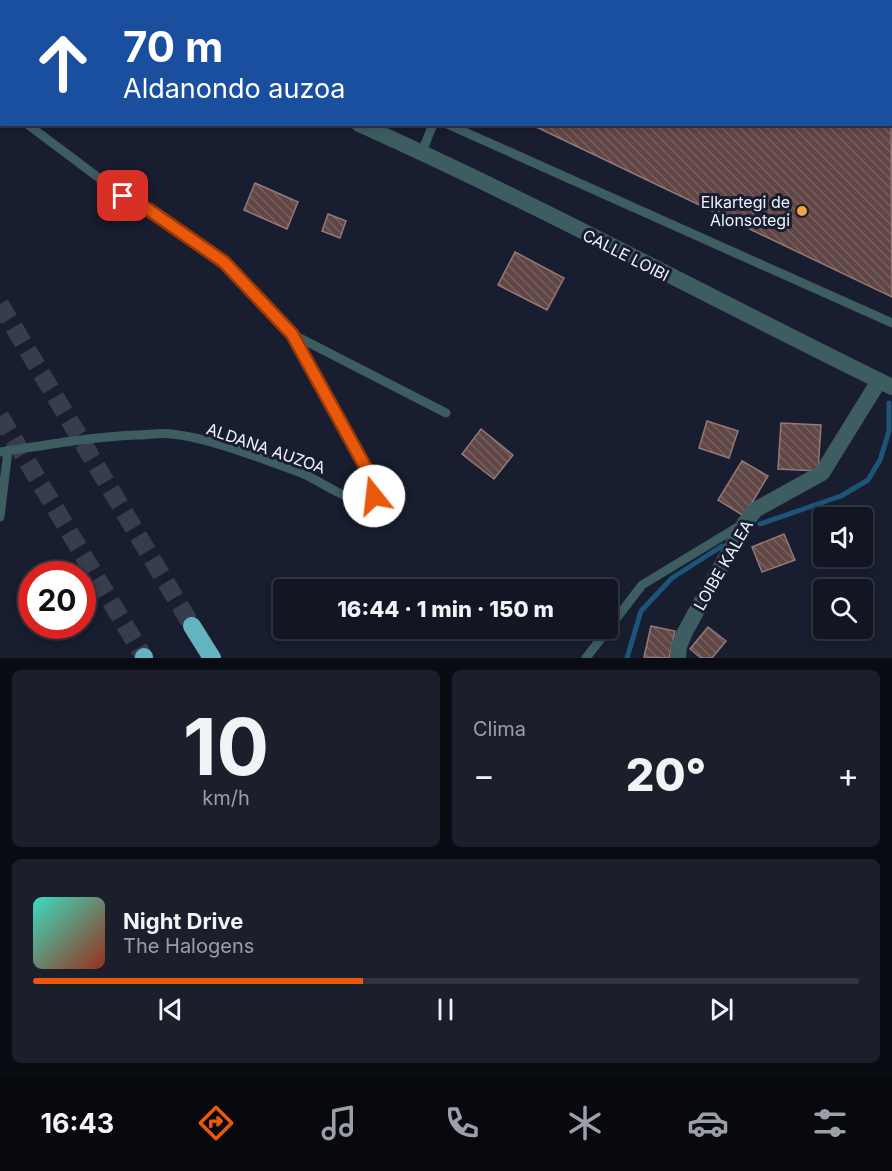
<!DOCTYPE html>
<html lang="es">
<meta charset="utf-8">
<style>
:root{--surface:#121623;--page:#1b1f2b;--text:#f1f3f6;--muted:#9c9fa6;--line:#313541;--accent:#ea580c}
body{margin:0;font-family:Inter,sans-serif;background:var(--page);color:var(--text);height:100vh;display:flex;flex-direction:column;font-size:22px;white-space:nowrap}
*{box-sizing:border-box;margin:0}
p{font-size:20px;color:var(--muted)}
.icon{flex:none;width:33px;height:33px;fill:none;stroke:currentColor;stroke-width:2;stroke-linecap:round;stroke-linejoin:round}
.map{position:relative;height:658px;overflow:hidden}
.drawer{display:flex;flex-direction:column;gap:12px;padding:12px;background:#0a0c13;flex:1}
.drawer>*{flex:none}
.top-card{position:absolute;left:0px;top:0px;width:892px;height:126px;box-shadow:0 3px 9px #0003,0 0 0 2px var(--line);background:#1a4fa0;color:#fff;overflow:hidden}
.controls{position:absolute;left:813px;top:507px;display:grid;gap:12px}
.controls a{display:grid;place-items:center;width:60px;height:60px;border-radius:6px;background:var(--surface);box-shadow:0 3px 9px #0003,0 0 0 2px var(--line);font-size:30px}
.speed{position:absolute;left:18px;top:561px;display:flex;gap:12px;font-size:30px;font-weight:700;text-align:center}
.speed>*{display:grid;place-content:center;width:78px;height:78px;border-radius:50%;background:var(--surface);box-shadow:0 3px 9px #0003,0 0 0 2px var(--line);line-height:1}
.speed .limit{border:9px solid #d22;background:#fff;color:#111}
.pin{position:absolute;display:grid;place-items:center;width:51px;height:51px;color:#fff;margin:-26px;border-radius:12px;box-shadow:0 3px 9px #0006}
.me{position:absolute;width:66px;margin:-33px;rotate:344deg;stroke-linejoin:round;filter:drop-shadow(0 0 4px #0008)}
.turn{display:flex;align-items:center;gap:21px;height:126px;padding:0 24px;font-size:27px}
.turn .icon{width:78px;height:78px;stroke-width:2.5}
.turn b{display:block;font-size:42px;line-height:51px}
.big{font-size:45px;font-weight:800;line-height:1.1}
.drawer .tile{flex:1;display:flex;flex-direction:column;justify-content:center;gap:9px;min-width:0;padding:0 21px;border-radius:9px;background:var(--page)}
.drawer .dial{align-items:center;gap:0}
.dial b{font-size:78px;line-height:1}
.song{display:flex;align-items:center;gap:18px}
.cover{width:72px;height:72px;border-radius:9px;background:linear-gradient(135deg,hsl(170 70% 55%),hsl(10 70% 35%))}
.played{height:6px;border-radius:3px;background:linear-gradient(90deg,var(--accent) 40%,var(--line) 40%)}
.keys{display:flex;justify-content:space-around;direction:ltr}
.heat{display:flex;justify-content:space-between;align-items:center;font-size:33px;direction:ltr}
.drawer .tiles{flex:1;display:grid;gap:12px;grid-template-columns:1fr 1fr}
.tile:last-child{grid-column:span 2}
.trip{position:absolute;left:273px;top:579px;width:345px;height:60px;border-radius:6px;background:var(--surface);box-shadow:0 3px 9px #0003,0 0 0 2px var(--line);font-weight:800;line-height:60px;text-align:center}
.dock{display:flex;height:96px;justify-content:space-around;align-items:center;background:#07090e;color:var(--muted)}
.dock .icon{width:42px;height:42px}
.dock .on{color:var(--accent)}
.dock b{font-size:27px;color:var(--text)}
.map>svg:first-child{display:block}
.water{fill:#1c5577}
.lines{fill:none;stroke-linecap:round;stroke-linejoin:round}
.stream{stroke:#1c5577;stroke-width:5}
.building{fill:url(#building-back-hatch);stroke:#957976;stroke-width:1.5}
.motorway-tunnel{stroke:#383d4e;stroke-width:18;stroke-dasharray:18 9;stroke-linecap:butt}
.service{stroke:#3e5d61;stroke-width:9}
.minor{stroke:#3e5d61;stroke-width:16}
.tertiary{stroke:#3e5d61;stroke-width:16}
.motorway{stroke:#64b4bf;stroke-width:18}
.route-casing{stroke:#983908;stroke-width:15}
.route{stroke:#ea580c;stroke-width:10}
.poi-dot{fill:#f2a542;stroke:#181d2f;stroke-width:2}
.labels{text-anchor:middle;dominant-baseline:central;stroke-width:6;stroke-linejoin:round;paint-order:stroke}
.poi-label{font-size:16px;fill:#eff3fd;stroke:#181d2f;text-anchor:end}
.street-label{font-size:16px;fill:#eff3fd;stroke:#181d2f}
</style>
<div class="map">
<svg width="892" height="658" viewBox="0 0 892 658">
<defs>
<pattern id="building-back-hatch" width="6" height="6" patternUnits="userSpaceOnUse" patternTransform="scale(1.5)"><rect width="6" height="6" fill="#604644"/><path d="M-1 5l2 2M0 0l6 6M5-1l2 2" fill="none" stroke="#776160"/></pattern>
</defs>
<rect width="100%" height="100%" fill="#181d2f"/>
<!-- water -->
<path class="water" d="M735,0H892V74L891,2Z"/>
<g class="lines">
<!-- stream -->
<path class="stream" d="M760,524L841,496L868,480L880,460L889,431V403
M627,658L641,611L672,578L722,546"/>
</g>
<!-- building -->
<path class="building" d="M269,0H599L602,2H272Z
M891,113L892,297L530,124H891Z
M255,183L298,202L287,229L244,210Z
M328,214L346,221L340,238L322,231Z
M515,252L564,278L547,310L498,285Z
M707,421L738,431L729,458L699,448Z
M781,423L821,425L818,471L778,469Z
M481,429L513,455L494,479L462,454Z
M742,461L768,476L744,516L718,500Z
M849,506L854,518H824V524L821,518Z
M784,534L795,560L762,572L752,547Z
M651,626L675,631L669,658L644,657Z
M708,627L726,641L712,658H701L690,649Z"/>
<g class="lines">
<!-- motorway-tunnel -->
<path class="motorway-tunnel" d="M0,304L192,626
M0,416L144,657"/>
<!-- service -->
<path class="service" d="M249,0L252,2
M663,0L666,2
M891,100H892
M0,111L2,112
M27,124L123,196L149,210L224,262L292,334L446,413
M447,124L892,323
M422,152L433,124
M0,452C45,445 91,437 136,435C148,435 161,432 172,434C215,439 258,458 299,472C320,479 352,509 374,496L375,489L372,479L292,334
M0,517L8,450
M586,658L642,585L741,525"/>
<!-- minor -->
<path class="minor" d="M678,658L679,646L685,632L745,523L755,510L822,473L879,381"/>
<!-- tertiary -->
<path class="tertiary" d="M87,0L90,2
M359,124C540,205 714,300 892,387"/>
<!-- motorway -->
<path class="motorway" d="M192,626L212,658
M144,657V658"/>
</g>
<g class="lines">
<!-- route casing -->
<g class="route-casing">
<path id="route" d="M123,196L149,210L224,262L292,334L372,479L375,489L374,496"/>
</g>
<!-- route -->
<use href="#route" class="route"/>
</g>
<!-- markers -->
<circle class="poi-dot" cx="802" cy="211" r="6"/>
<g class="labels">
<!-- poi labels -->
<g class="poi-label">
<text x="790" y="202">Elkartegi de<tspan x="790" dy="18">Alonsotegi</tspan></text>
</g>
<!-- street labels -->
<g class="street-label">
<text transform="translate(626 255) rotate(27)">CALLE LOIBI</text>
<text transform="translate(266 448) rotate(19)">ALDANA AUZOA</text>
<text transform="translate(723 565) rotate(-60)">LOIBE KALEA</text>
</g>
</g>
</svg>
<div class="controls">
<a><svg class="icon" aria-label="sound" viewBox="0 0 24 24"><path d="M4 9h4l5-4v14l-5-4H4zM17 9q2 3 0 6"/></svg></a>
<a><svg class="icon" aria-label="search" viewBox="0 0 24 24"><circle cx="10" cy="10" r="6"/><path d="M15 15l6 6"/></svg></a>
</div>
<div class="speed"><div class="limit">20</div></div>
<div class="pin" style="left:123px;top:196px;background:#d93025"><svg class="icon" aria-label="arrive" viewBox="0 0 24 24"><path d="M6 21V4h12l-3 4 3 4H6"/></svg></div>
<svg class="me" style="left:374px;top:496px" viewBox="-20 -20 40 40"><circle r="19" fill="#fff"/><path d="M0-13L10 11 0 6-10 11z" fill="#ea580c"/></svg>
<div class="trip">16:44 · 1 min · 150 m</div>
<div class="top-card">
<div class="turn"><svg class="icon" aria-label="ahead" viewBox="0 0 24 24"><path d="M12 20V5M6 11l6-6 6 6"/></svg><div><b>70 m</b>Aldanondo auzoa</div></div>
</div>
</div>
<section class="drawer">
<div class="tiles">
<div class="tile dial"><b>10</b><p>km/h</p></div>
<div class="tile"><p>Clima</p>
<div class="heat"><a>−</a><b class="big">20°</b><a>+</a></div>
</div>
<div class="tile">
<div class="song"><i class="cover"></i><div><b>Night Drive</b><p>The Halogens</p></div></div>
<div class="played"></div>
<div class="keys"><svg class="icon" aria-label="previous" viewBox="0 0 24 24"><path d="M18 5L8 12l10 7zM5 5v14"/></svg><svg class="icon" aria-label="pause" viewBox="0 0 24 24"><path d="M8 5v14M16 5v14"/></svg><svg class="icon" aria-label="next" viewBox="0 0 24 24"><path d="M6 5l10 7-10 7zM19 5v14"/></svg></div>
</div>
</div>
</section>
<nav class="dock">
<b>16:43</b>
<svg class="icon on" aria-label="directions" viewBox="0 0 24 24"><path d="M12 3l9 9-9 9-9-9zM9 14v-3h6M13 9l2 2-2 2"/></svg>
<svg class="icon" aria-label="music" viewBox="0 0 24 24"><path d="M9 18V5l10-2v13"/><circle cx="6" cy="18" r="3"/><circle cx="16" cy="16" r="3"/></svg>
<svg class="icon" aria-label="phone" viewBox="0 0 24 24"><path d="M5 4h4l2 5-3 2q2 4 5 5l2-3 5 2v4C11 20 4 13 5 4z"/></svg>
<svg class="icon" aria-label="climate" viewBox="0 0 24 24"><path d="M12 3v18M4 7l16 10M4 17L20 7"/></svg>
<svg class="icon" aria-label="car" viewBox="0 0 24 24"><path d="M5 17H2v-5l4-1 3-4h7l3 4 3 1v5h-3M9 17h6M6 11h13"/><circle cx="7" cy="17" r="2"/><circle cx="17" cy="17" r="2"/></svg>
<svg class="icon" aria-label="filters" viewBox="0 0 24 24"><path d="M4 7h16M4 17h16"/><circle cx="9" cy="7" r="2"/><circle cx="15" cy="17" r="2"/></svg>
</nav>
